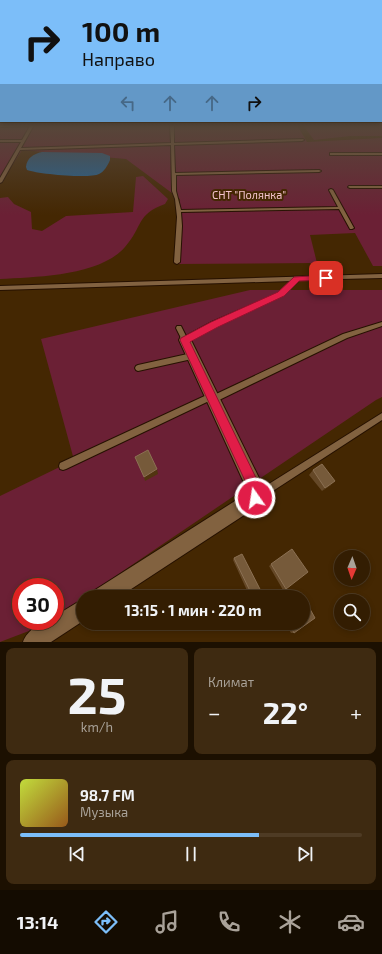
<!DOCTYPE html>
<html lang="ru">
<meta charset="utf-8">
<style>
:root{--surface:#331d02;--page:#3e2a11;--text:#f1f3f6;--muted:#a9a299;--line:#4e3b24;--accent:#7cbef9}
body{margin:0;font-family:"Exo 2",sans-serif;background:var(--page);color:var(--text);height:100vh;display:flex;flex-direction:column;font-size:15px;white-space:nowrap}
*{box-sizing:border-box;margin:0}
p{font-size:13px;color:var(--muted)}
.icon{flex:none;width:22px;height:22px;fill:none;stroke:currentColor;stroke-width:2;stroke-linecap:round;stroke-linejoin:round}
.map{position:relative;height:642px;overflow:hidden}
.panel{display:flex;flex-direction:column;gap:6px;padding:6px;background:#1c1001;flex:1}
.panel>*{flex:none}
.guide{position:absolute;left:0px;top:0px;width:382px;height:122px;box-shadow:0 2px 6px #0003,0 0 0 1px var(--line);background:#7cbef9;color:#111;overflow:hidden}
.needle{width:26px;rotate:182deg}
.tools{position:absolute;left:334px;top:550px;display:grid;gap:8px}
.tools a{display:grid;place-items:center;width:36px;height:36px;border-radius:50%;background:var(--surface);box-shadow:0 2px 6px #0003,0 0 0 1px var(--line);font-size:20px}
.speed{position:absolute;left:12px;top:578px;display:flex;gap:8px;font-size:20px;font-weight:700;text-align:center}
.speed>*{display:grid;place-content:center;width:52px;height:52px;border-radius:50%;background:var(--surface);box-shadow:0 2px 6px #0003,0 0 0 1px var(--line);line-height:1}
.speed .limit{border:6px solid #d22;background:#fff;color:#111}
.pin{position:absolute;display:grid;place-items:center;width:34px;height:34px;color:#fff;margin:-17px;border-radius:8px;box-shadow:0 2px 6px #0006}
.me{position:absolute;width:44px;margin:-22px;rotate:347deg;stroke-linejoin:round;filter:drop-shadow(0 0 3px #0008)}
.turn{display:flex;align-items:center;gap:14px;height:84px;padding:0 16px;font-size:18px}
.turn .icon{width:52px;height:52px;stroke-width:2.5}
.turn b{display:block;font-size:28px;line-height:34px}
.lanes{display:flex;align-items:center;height:38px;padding:0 16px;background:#0003;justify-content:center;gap:20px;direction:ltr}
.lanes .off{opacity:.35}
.big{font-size:30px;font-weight:700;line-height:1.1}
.panel .widget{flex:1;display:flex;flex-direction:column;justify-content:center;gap:6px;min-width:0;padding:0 14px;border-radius:8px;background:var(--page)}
.panel .dial{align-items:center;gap:0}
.dial b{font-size:52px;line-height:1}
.song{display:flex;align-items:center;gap:12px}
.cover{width:48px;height:48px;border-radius:6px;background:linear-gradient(135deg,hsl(70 70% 55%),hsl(30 70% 35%))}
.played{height:4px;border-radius:2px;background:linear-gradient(90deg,var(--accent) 70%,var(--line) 70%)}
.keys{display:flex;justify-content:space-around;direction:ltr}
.heat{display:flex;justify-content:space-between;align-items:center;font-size:22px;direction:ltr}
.panel .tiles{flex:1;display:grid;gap:6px;grid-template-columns:1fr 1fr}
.widget:last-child{grid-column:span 2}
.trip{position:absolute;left:76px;top:590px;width:234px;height:40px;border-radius:20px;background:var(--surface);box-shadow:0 2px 6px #0003,0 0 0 1px var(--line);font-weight:700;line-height:40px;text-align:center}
.tabs{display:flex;height:64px;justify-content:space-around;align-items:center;background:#140c01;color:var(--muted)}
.tabs .icon{width:28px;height:28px}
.tabs .active{color:var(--accent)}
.tabs b{font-size:18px;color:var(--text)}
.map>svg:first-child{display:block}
.green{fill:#6b2035}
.water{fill:#21679e}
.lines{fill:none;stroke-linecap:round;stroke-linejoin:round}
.lane-casing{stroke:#261100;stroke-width:2}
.street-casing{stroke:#261100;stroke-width:2}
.lane{fill:#826240;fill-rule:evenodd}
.street{fill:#826240;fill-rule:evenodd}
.wall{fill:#654827}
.shaded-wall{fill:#513410}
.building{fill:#765a3a;stroke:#8b7053}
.route{fill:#e11d48;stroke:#92132f}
.labels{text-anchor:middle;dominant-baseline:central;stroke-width:4;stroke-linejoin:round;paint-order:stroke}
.far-park-label{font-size:11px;fill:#f3c2cb;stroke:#442702}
</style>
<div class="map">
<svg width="382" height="642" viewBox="0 0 382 642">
<rect width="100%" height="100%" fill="#442702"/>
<!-- green -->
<path class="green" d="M0,125H297L307,142L382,138V266H373L355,233L310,235L317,263L174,264L180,199L126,159L22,150L0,184Z
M303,125H382V136H350L314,140Z
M143,176L168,199L165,204C136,214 143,227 125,247C100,276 36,277 0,279V198L8,197L14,204L31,212L32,229L42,231L66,216L133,212L136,177Z
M250,290H382V397L376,400L55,617V587H21V621H49L42,626L0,642V496L74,460L41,339Z"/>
<!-- water -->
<path class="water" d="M42,152L102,153L110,156V160C108,165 104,172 99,174C90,179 38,174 27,170L26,167C27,158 33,154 42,152Z"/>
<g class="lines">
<!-- lane casing -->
<g class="lane-casing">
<path id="lane" d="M0,125H34L21,148L171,143L170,125H174V143L303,139L304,140L302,141L174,145L175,173L319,170L321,171L319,172L176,175V191L181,210L338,207L329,190L331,189L333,190L354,228L352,229H350L339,209L181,212L182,226L180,262L177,264L175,263L174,262L177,217L175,199L172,191L171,145L20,150L2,182L0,183V178L21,142H0V140H22L30,126L0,127Z
M330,153H382V155H330Z
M349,186H382V188H350L348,187Z
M382,274V278L299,280L283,295L216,326L185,343L183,342L176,328L177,326H181L186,336L212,322L279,293L292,281L0,290V286Z
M382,322V326L347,338L215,402L212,403L209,402V401L66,469L63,470L60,469L59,466L60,463L209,394L211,393L213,394L214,395L343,334Z
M192,353L194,354L195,356L194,358L192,359L138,371L136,370L135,368L136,366L138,365Z
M382,413V420L259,500L256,501L253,500L252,497L253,494Z"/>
</g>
<!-- street casing -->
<g class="street-casing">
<path id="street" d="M185,335L189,336L191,340L259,478L263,498L261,504L119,597H92L95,590L246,494L245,485L179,340L181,336Z
M83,599V621L51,642H23C27,630 42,621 55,621V616Z"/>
</g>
<!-- lane -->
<use href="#lane" class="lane"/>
<!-- street -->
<use href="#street" class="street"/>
</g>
<!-- wall -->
<path class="wall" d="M313,470L331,485L322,491L309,475Z
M292,549L286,589L283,590L269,566Z
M234,558L264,597H250L233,560Z
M303,600H305L315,618L294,633H291L285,623H303Z"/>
<!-- shaded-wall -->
<path class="shaded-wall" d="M157,469L158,474L145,481L144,477Z
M335,481L331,485L322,491L325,488Z"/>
<!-- building -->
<path class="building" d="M148,450L157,469L144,477L135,457Z
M322,464L335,481L325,488L313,470Z
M292,549L308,572L286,589L271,564Z
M242,554L264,597H253L234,558Z
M305,600L315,618L294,633L289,623H303V601Z"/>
<!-- sky -->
<linearGradient id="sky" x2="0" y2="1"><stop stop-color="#251501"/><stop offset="0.58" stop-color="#564739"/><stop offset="1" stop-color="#564739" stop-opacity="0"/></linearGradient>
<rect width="382" height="215" fill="url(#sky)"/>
<!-- route -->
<path class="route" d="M326,275L330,278L328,280L299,281L284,296L218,327L190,342L259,484L261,498L259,503L255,505L250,503L247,485L180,340L181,338L211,322L278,292L294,277Z"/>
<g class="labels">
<!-- far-park labels -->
<g class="far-park-label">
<text x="249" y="194">СНТ "Полянка"</text>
</g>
</g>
</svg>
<div class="tools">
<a><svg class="needle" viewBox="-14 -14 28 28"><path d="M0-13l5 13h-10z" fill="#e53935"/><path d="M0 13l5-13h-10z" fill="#a9a299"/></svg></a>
<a><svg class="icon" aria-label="search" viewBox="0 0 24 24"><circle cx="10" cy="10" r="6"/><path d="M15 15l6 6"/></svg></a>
</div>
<div class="speed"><div class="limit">30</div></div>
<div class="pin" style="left:326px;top:278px;background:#d93025"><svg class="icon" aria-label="arrive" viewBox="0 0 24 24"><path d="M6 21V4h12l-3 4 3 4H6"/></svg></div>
<svg class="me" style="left:255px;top:498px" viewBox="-20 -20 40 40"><circle r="17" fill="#e11d48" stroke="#fff" stroke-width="3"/><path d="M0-11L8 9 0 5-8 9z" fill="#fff"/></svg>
<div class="trip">13:15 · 1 мин · 220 m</div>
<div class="guide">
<div class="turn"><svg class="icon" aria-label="right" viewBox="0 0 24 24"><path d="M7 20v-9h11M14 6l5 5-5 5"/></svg><div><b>100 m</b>Направо</div></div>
<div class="lanes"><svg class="icon off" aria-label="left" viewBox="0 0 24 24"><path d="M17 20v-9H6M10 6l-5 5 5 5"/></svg><svg class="icon off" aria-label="ahead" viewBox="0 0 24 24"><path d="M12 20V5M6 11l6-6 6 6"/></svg><svg class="icon off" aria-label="ahead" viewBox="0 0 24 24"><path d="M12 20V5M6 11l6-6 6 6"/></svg><svg class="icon" aria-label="right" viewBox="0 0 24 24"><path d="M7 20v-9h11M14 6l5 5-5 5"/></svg></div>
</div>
</div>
<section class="panel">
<div class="tiles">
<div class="widget dial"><b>25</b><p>km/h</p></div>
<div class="widget"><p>Климат</p>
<div class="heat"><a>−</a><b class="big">22°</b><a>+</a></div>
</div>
<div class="widget">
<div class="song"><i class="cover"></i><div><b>98.7 FM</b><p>Музыка</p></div></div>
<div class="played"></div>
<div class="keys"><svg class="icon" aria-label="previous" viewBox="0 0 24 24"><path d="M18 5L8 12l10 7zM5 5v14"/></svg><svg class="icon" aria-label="pause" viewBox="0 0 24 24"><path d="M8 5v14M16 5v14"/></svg><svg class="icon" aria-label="next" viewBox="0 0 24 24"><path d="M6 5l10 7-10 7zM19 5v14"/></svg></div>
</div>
</div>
</section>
<nav class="tabs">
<b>13:14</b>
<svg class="icon active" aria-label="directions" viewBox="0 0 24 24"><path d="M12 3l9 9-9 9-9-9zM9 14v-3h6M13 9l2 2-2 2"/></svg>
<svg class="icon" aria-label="music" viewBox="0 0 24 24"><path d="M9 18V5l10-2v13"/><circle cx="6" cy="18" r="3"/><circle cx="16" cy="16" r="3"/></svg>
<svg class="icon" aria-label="phone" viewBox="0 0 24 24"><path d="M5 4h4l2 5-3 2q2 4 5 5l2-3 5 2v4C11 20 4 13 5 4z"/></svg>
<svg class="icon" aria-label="climate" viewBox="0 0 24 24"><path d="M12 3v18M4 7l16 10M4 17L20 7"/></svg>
<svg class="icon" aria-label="car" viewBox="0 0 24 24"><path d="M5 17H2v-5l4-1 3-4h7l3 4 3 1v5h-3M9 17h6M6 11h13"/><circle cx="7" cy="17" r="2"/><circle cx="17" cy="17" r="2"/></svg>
</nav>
